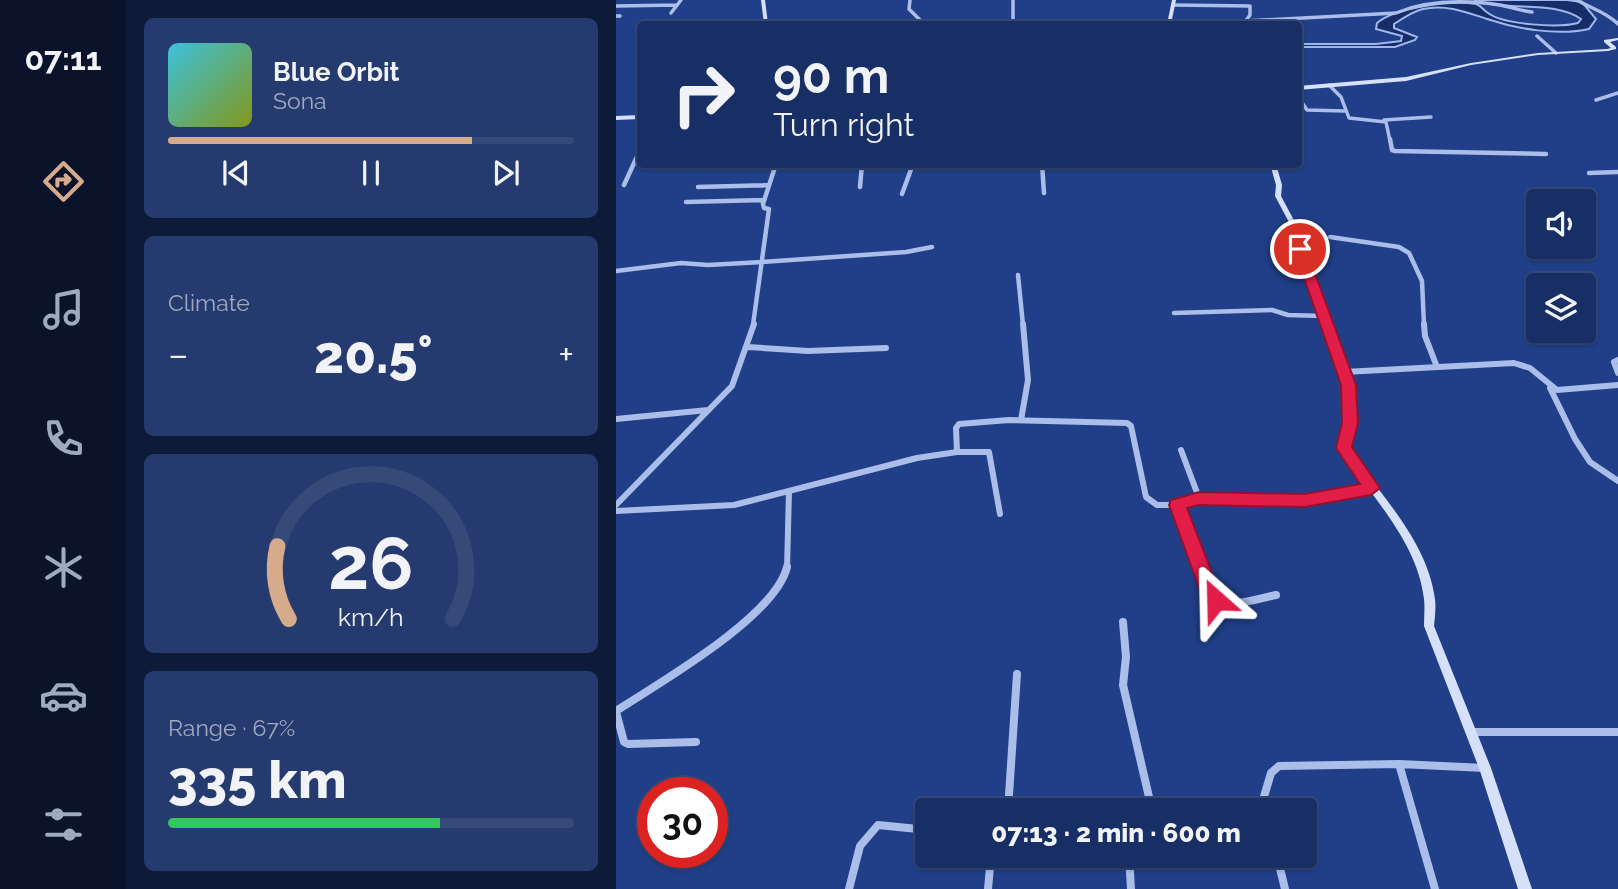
<!DOCTYPE html>
<meta charset="utf-8">
<style>
:root{--surface:#182f66;--page:#253b6f;--text:#f1f3f6;--muted:#9fa9bf;--line:#364a7a;--accent:#d6ab8b}
body{margin:0;font-family:Raleway,sans-serif;background:var(--page);color:var(--text);height:100vh;display:flex;flex-direction:column;font-size:26px;white-space:nowrap}
*{box-sizing:border-box;margin:0}
p{font-size:23px;color:var(--muted)}
.icon{flex:none;width:38px;height:38px;fill:none;stroke:currentColor;stroke-width:2;stroke-linecap:round;stroke-linejoin:round}
.map{position:relative;flex:1;overflow:hidden}
.drawer{display:flex;flex-direction:column;gap:18px;padding:18px;background:#0d1a38;width:490px}
.drawer>*{flex:none}
.top-card{position:absolute;left:21px;top:21px;width:665px;height:147px;border-radius:7px;box-shadow:0 2px 5px #0004,0 0 0 2px var(--line);background:#182f66;color:var(--text);overflow:hidden}
.buttons{position:absolute;left:910px;top:189px;display:grid;gap:14px}
.buttons a{display:grid;place-items:center;width:70px;height:70px;border-radius:7px;background:var(--surface);box-shadow:0 2px 5px #0004,0 0 0 2px var(--line);font-size:35px}
.speed{position:absolute;left:21px;top:777px;display:flex;gap:14px;font-size:35px;font-weight:700;text-align:center}
.speed>*{display:grid;place-content:center;width:91px;height:91px;border-radius:50%;background:var(--surface);box-shadow:0 2px 5px #0004,0 0 0 2px var(--line);line-height:1}
.speed .limit{border:10px solid #d22;background:#fff;color:#111}
.pin{position:absolute;display:grid;place-items:center;width:60px;height:60px;color:#fff;margin:-30px;border:4px solid #fff;border-radius:50%;box-shadow:0 2px 7px #0007}
.me{position:absolute;width:77px;margin:-38px;rotate:335deg;stroke-linejoin:round;filter:drop-shadow(0 0 5px #0008)}
.turn{display:flex;align-items:center;gap:24px;height:147px;padding:0 21px;font-size:32px}
.turn .icon{width:91px;height:91px;stroke-width:2.5}
.turn b{display:block;font-size:49px;line-height:60px}
.big{font-size:52px;font-weight:800;line-height:1.1}
.drawer .tile{flex:1;display:flex;flex-direction:column;justify-content:center;gap:10px;min-width:0;padding:0 24px;border-radius:10px;background:var(--page)}
.drawer .dial{align-items:center;gap:0}
.dial svg{height:182px;overflow:visible;fill:none;stroke:var(--line);stroke-width:7;stroke-linecap:round;text-anchor:middle}
.dial text{fill:var(--text);stroke:none}
.song{display:flex;align-items:center;gap:21px}
.cover{width:84px;height:84px;border-radius:10px;background:linear-gradient(135deg,hsl(190 70% 55%),hsl(70 70% 35%))}
.played{height:7px;border-radius:4px;background:linear-gradient(90deg,var(--accent) 75%,var(--line) 75%)}
.keys{display:flex;justify-content:space-around;direction:ltr}
.heat{display:flex;justify-content:space-between;align-items:center;font-size:38px;direction:ltr}
.charge{height:10px;border-radius:5px;background:linear-gradient(90deg,#34c759 67%,var(--line) 0)}
.trip{position:absolute;left:299px;top:798px;width:402px;height:70px;border-radius:7px;background:var(--surface);box-shadow:0 2px 5px #0004,0 0 0 2px var(--line);font-weight:800;line-height:70px;text-align:center}
main{display:flex;flex:1;min-height:0}
.dock{display:flex;flex-direction:column;width:126px;justify-content:space-around;align-items:center;background:#0a1329;color:var(--muted)}
.dock .icon{width:49px;height:49px}
.dock .on{color:var(--accent)}
.dock b{font-size:32px;color:var(--text)}
.map>svg:first-child{display:block}
.water{fill:#162d67;stroke:#9eb7ec;stroke-width:2}
.lines{fill:none;stroke-linecap:round;stroke-linejoin:round}
.street-far3{stroke:#abbeea;stroke-width:3.5}
.street-far2{stroke:#abbeea;stroke-width:4.5}
.street-far1{stroke:#abbeea;stroke-width:6}
.street{stroke:#abbeea;stroke-width:8}
.secondary{fill:#d6e0f8;fill-rule:evenodd}
.route{fill:#e11d48;stroke:#92132f;stroke-width:2}
</style>
<main>
<nav class="dock">
<b>07:11</b>
<svg class="icon on" aria-label="directions" viewBox="0 0 24 24"><path d="M12 3l9 9-9 9-9-9zM9 14v-3h6M13 9l2 2-2 2"/></svg>
<svg class="icon" aria-label="music" viewBox="0 0 24 24"><path d="M9 18V5l10-2v13"/><circle cx="6" cy="18" r="3"/><circle cx="16" cy="16" r="3"/></svg>
<svg class="icon" aria-label="phone" viewBox="0 0 24 24"><path d="M5 4h4l2 5-3 2q2 4 5 5l2-3 5 2v4C11 20 4 13 5 4z"/></svg>
<svg class="icon" aria-label="climate" viewBox="0 0 24 24"><path d="M12 3v18M4 7l16 10M4 17L20 7"/></svg>
<svg class="icon" aria-label="car" viewBox="0 0 24 24"><path d="M5 17H2v-5l4-1 3-4h7l3 4 3 1v5h-3M9 17h6M6 11h13"/><circle cx="7" cy="17" r="2"/><circle cx="17" cy="17" r="2"/></svg>
<svg class="icon" aria-label="filters" viewBox="0 0 24 24"><path d="M4 7h16M4 17h16"/><circle cx="9" cy="7" r="2"/><circle cx="15" cy="17" r="2"/></svg>
</nav>
<section class="drawer">
<div class="tile">
<div class="song"><i class="cover"></i><div><b>Blue Orbit</b><p>Sona</p></div></div>
<div class="played"></div>
<div class="keys"><svg class="icon" aria-label="previous" viewBox="0 0 24 24"><path d="M18 5L8 12l10 7zM5 5v14"/></svg><svg class="icon" aria-label="pause" viewBox="0 0 24 24"><path d="M8 5v14M16 5v14"/></svg><svg class="icon" aria-label="next" viewBox="0 0 24 24"><path d="M6 5l10 7-10 7zM19 5v14"/></svg></div>
</div>
<div class="tile"><p>Climate</p>
<div class="heat"><a>−</a><b class="big">20.5°</b><a>+</a></div>
</div>
<div class="tile dial"><svg viewBox="0 0 100 80">
<path d="M14 69A42 42 0 1 1 86 69"/>
<path d="M14 69A42 42 0 0 1 9 37" stroke="#d6ab8b"/>
<text x="50" y="56" font-size="32" font-weight="700">26</text>
<text x="50" y="72" font-size="11">km/h</text>
</svg></div>
<div class="tile"><p>Range · 67%</p><b class="big">335 km</b><div class="charge"></div></div>
</section>
<div class="map">
<svg width="1002" height="889" viewBox="0 0 1002 889">
<rect width="100%" height="100%" fill="#203f88"/>
<!-- water -->
<path class="water" d="M858,0H951L966,2L980,19L973,29C942,36 901,29 871,19C850,12 830,4 807,9C798,11 787,18 778,24V28L801,37L799,40L779,47H683V44H760L785,41L786,36L760,29L761,23C780,7 836,0 860,4C866,6 867,10 872,13C888,25 944,28 962,23L965,19C937,0 895,12 858,0Z"/>
<g class="lines">
<!-- street-far3 -->
<path class="street-far3" d="M294,0L293,9L304,20
M397,0V24
M961,0C976,9 990,12 1002,24
M557,5L634,6V15L628,23
M0,6L61,5
M55,13L65,0
M0,16H4
M629,21L780,13C812,0 850,0 884,5C895,7 905,11 916,12
M921,36L940,53
M713,85L725,97L733,118L770,122L774,141
M980,100L1002,93
M685,101L691,110L728,111
M768,120L815,117"/>
<!-- street-far2 -->
<path class="street-far2" d="M774,139L776,150L779,151L930,154
M176,164H192
M426,164L428,193
M84,167L118,164
M973,173L1002,172
M8,185L24,150
M82,187L153,185
M244,187L246,164
M286,194L297,164
M70,202L148,200
M714,237L783,247L793,253L806,281L808,325
M0,271L65,263L92,265L146,262L290,252L316,247
M402,275L407,325
M558,313L656,310L672,315L706,316
M137,325L153,209L148,208L147,204L160,164"/>
<!-- street-far1 -->
<path class="street-far1" d="M808,324L809,336L821,367
M132,347L192,351L270,348
M1002,360L998,362L1002,373
M728,372L898,363L914,368L941,390L1002,385
M934,388L959,439L974,462L1002,481
M0,419L92,410
M405,420L412,380L407,324
M565,450L583,498
M341,452H373L384,514
M0,505L116,386L138,324
M561,505L585,569
M0,511L118,505L301,458L341,452L340,428L343,424L393,420L511,423L515,426L530,497L541,505H561L583,498L679,501L755,488
M171,569L173,491"/>
<!-- street -->
<path class="street" d="M584,567C587,576 590,587 594,594C606,612 644,598 660,595
M507,622L510,657L507,685L536,810
M0,711C43,683 159,617 171,567
M0,712L8,742L12,744L80,742
M855,732H1002
M783,764L819,889
M392,810L401,674
M567,810L647,800L655,773L663,766L783,764L869,768
M513,856L515,889
M661,856L669,889
M233,889L244,846L262,825L312,830
M372,889L375,856"/>
<!-- secondary -->
<path class="secondary" d="M145,0H149L152,24H148Z
M556,0H560L555,24H551Z
M1002,38V40L994,42L1000,47V49L992,51L922,55L855,65L790,81L682,90V86L790,77L855,63L922,53L991,49L995,48L988,42V40Z
M24,115V119L0,120V116Z
M654,164H660L666,185L665,196L681,226L691,266L737,385L738,423L732,448C764,495 811,540 819,599C820,607 819,617 818,626L875,768L916,889H902L863,768L808,626C808,617 809,608 808,599C801,540 754,496 724,448L730,423L729,385L685,266L675,226L659,196L660,185Z"/>
</g>
<!-- route -->
<path class="route" d="M684,245L690,249L740,385L742,423L736,447L764,488L755,495L689,507L583,505L571,508L603,591L609,600L606,606C596,609 591,605 586,596L553,505L555,500L583,492L689,494L744,484L720,448L726,423L725,385L678,249Z"/>
</svg>
<div class="buttons">
<a><svg class="icon" aria-label="sound" viewBox="0 0 24 24"><path d="M4 9h4l5-4v14l-5-4H4zM17 9q2 3 0 6"/></svg></a>
<a><svg class="icon" aria-label="layers" viewBox="0 0 24 24"><path d="M12 4l9 5-9 5-9-5zM3 14l9 5 9-5"/></svg></a>
</div>
<div class="speed"><div class="limit">30</div></div>
<div class="pin" style="left:684px;top:249px;background:#d93025"><svg class="icon" aria-label="arrive" viewBox="0 0 24 24"><path d="M6 21V4h12l-3 4 3 4H6"/></svg></div>
<svg class="me" style="left:600px;top:600px" viewBox="-20 -20 40 40"><path d="M0-17L14 15 0 8-14 15z" fill="#e11d48" stroke="#fff" stroke-width="4"/></svg>
<div class="trip">07:13 · 2 min · 600 m</div>
<div class="top-card">
<div class="turn"><svg class="icon" aria-label="right" viewBox="0 0 24 24"><path d="M7 20v-9h11M14 6l5 5-5 5"/></svg><div><b>90 m</b>Turn right</div></div>
</div>
</div>
</main>
